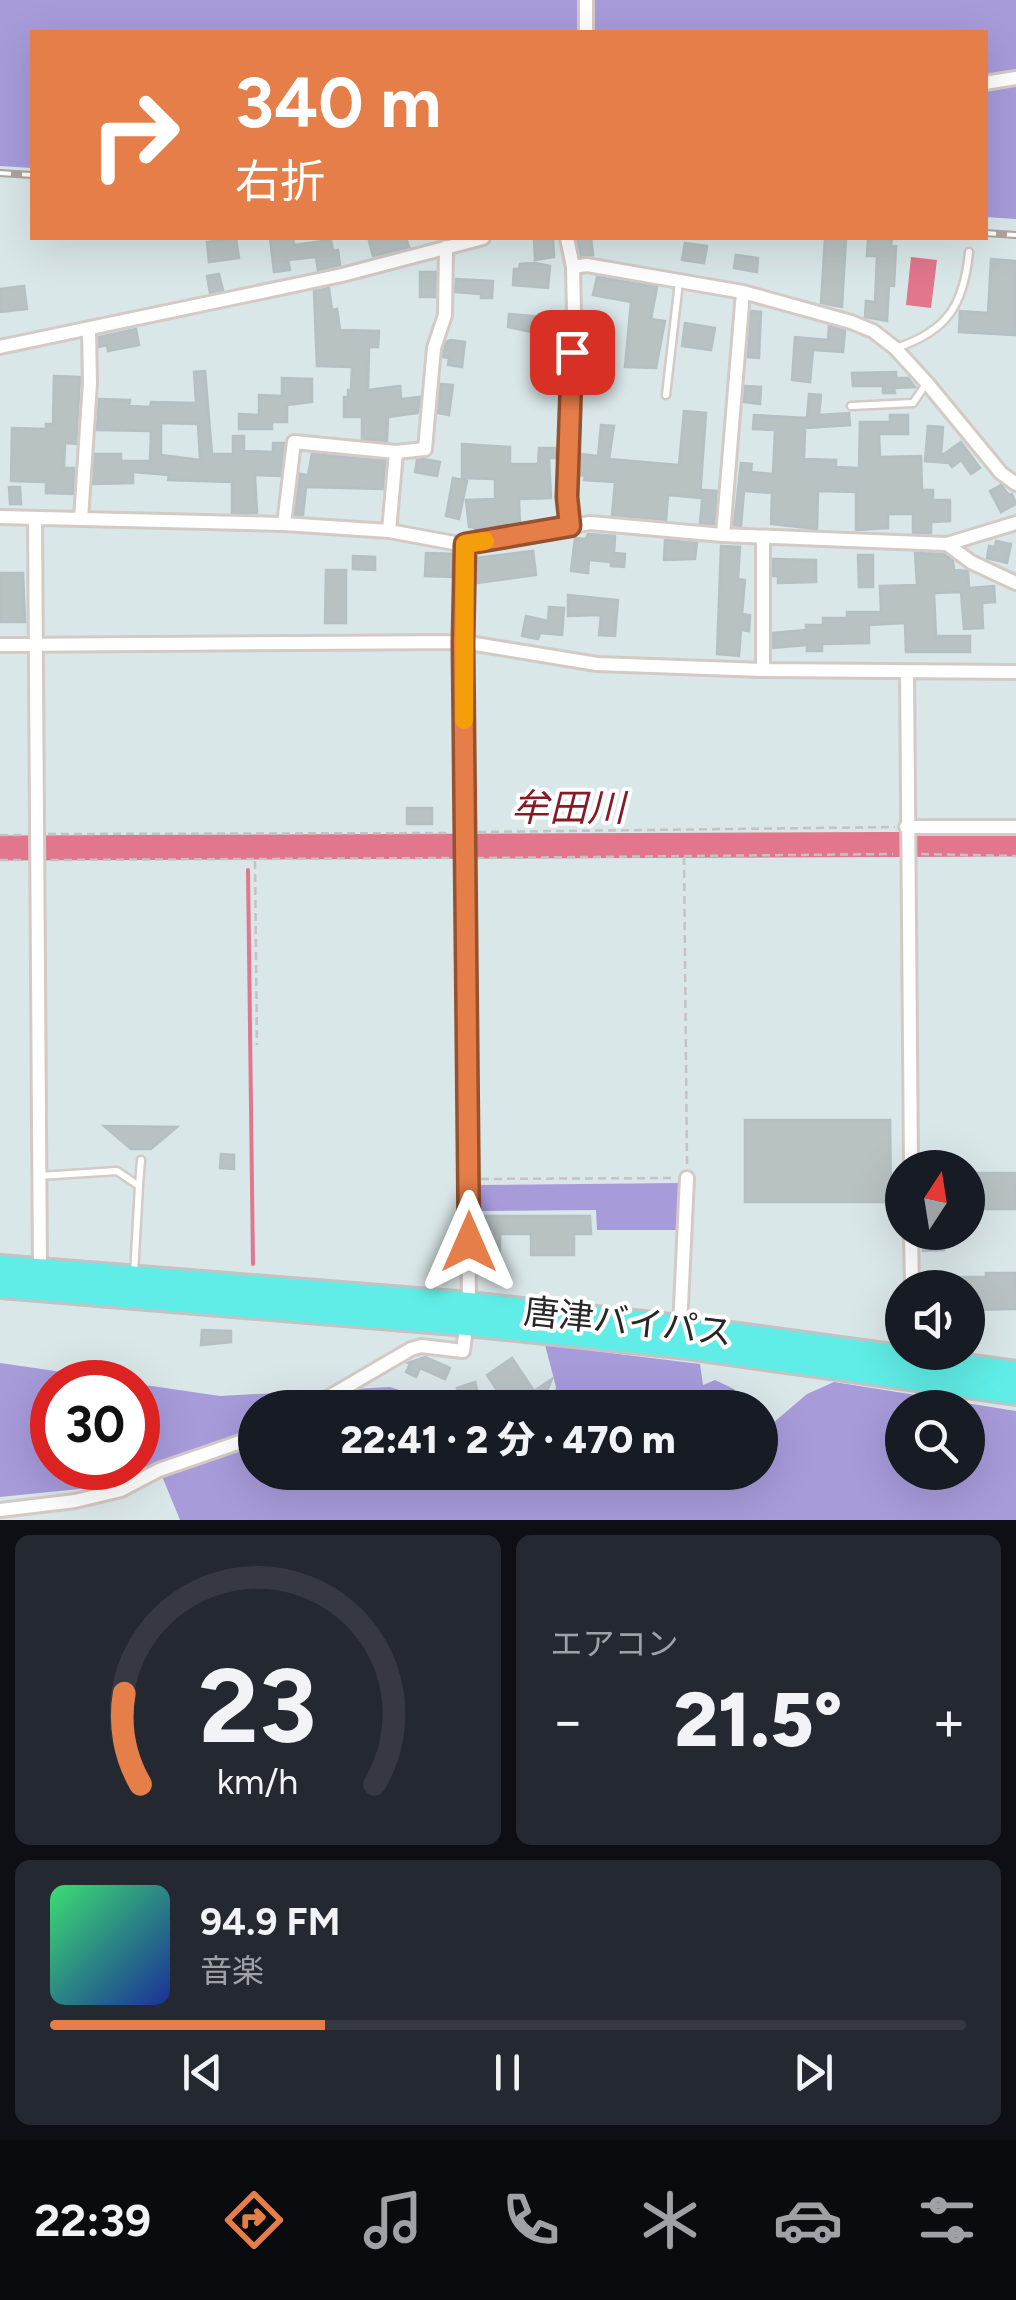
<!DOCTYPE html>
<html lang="ja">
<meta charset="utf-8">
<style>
:root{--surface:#171b24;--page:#242831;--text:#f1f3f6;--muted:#9ea1a6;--line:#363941;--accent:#e67e49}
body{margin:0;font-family:Figtree,"Noto Sans JP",sans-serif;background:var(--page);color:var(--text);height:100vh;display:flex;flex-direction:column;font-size:38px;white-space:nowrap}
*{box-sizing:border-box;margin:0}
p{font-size:32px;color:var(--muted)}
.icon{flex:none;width:55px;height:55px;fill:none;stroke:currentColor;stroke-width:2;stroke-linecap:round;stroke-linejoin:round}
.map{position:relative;height:1520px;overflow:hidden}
.sheet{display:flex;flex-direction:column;gap:15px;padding:15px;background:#0d0f14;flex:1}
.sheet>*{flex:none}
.top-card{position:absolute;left:30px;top:30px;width:958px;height:210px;border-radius:0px;box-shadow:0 10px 40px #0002;background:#e67e49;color:#fff;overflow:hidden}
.needle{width:65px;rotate:12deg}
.controls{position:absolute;left:885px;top:1150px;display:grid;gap:20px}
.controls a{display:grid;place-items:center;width:100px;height:100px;border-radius:50%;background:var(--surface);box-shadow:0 10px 40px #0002;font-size:50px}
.speed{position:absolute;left:30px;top:1360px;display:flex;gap:20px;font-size:50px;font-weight:700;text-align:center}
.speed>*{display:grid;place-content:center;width:130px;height:130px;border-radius:50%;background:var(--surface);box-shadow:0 10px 40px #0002;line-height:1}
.speed .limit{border:15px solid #d22;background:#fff;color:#111}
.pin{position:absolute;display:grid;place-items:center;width:85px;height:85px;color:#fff;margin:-42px;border-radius:20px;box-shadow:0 5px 15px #0006}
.me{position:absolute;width:110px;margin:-55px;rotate:0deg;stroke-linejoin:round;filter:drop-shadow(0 0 8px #0008)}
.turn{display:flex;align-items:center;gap:35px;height:210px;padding:0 40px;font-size:45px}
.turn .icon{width:130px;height:130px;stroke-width:2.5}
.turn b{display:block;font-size:70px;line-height:85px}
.big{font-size:75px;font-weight:800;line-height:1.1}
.sheet .tile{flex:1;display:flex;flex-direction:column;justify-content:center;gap:15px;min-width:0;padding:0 35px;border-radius:15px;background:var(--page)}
.sheet .dial{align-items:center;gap:0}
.dial svg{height:260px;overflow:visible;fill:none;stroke:var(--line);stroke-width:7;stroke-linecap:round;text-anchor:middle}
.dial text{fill:var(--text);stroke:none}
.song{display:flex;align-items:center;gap:30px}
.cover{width:120px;height:120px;border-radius:15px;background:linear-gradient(135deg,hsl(140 70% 55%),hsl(230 70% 35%))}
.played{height:10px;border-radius:5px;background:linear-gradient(90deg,var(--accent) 30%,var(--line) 30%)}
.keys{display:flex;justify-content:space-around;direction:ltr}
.heat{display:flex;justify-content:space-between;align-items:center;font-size:55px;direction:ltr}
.sheet .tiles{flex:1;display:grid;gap:15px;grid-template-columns:1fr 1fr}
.tile:last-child{grid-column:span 2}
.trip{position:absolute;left:238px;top:1390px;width:540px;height:100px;border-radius:50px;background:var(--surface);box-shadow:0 10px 40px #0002;font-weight:800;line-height:100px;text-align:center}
.dock{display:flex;height:160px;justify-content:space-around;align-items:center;background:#090b0e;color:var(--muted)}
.dock .icon{width:70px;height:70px}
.dock .on{color:var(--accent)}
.dock b{font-size:45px;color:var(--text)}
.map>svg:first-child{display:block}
.green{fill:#a79bda;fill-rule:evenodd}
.water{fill:#e1768c}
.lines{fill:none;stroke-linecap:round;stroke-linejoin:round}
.stream{stroke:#e1768c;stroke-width:4}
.river{stroke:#e1768c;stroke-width:25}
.building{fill:#b9c2c3;stroke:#b4c0c3;stroke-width:2.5;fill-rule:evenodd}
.lane-casing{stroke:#d4cac5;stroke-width:11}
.street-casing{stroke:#d4cac5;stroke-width:18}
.highway-casing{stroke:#c3c3c3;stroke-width:28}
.path{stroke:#c3c3c3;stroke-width:2.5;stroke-dasharray:8 5;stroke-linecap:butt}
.lane{stroke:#fff;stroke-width:6}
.street{stroke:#fff;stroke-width:12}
.highway{stroke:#60ede7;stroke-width:22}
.rail-casing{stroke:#afa49d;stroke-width:8}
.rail{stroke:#fff;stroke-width:4;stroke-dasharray:11;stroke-linecap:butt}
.route-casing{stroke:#96522f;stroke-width:25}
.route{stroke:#e67e49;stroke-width:18}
.slow{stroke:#f59e0b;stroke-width:18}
.labels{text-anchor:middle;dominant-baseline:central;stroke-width:8;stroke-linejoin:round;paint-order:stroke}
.street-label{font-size:35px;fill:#272727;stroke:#fff}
.water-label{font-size:38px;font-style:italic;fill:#881a28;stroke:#fff}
</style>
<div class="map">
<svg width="1016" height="1520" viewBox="0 0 1016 1520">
<rect width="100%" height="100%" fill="#dae7e8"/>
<!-- green -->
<path class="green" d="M0,0H1016V219L985,217V32H32V168L0,166Z
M681,1183L679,1230H597L596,1210L477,1211V1185Z
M545,1345L700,1364L703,1385L715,1380L734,1389L744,1407H488L552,1406L556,1387Z
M0,1363L131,1382H52V1468H138V1384L220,1396L390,1387L451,1407L255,1408V1472H760V1423H773L807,1394L834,1382L1016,1411V1520H180L157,1464L79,1489L0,1497ZM902,1408H968V1472H902Z"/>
<!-- water -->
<path class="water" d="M911,257L937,260L931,308L906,305Z"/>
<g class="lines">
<!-- stream -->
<path class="stream" d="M248,870L253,1264"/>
<!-- river -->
<path class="river" d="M0,848L1016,844"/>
</g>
<!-- building -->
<path class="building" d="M236,238L239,258L209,262L207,242Z
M270,238H293L294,245L331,240L333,251L338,250L340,265L318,270L316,257L288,260L290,270L274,272Z
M374,238H406L409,247L373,256L369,241Z
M534,238H553L554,257L535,260Z
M577,238H591L593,255L581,256Z
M825,238H846L842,307L821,303Z
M868,238L892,240L891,245L896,246L894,286L889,285L887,321L865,317L866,301L875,302L877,256H867Z
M685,243L707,246L704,263L682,260Z
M736,255L758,258L757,272L734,268Z
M991,259L1016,261V335L959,332L960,311L988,313Z
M535,263L550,266L548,288L513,285L514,269H519L520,264Z
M420,272H436L435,297H420Z
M219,274L223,290L210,293L207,276Z
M597,277L657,287L651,319L665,321L656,368L625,367L631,302L593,295Z
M456,279L493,281L492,298H481V294L455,292Z
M24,286L27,309L0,312V289Z
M329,288L332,310L337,309L340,330L379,331L378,347H369L368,390L400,386L401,399L420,397L418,413L388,417L387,441L362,439V417H344V397H348V390H351L352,367L317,366L314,291Z
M751,311L761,312L759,358L748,357Z
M509,314L543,317L542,330H537L536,333L508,327Z
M685,323L715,328L711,350L682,346Z
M829,326L845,331L843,352L813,350L810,382L792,380L795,337L828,340Z
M136,329L139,345L108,351L107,345L99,347V337Z
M451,340L465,342L462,367L448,365L449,358L443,357L446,342Z
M205,371L212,454H233V436H244V451L273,452V443H284L280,476L255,475L257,513H232V482L168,480L169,475L133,472V483L93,484L95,454H121V461H150L151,431L97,430L99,399L130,400L129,406L150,407L151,402L196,403L194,372ZM161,423L198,424L200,460L161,455Z
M896,372V378H908L915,387L894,388L895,393H883V386H853L852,373Z
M54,376L80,377L76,444L65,443L64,468H74L73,494L46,493V482L11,481L12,428L46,429V424H53Z
M282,378L312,379V402L287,405V422H272V429H239V414L259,415V395L282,396Z
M441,384L453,385L449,415L438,413Z
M745,386L761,387L760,404L744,402Z
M809,394L821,395L819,415L849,413L850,425L805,428L804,459L836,460V467L859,468L860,422H890V415H908V434H879L880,457L921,456L922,490H933V500H950V521L931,522V533H913V514H888V528L856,530V492L818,491L817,529L771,524L772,493L744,491L741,526L734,525L741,463L752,464L751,472L773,474L775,430L753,429L754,415L807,418Z
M684,411L706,413L700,498L668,495L666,520L612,515L615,482L584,480L585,476L578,475L579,454L598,456L601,425L614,426L609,459L679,465Z
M928,426L943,427L941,456L961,442L980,468L971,474L961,460L952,467L949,463L925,461Z
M462,444L510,447V464H538L539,448H555V458H549L551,498L519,499L520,525L490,527V530L475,532V528L469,527L466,500L495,499V479L462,478Z
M312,454L385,461L383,489L306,487L303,515H295L300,474L308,475Z
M424,459L440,462L437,476L415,472L417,460Z
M453,478L467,481L459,519L446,516Z
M1001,485L1009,495L1012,494L1016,504L1001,512L990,491Z
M9,487H20L21,504H10Z
M703,490L717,491L714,524L700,523Z
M588,534L615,536L614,553L625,554L624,567L611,566V562L589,560L588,573L571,571L575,538L586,539Z
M665,540L697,543L695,559L664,560Z
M996,541L1011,544L1007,563L987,558L989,546L995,547Z
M721,546L740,547L738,579L745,580L742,614L750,615L749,631L741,630L739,656L717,654Z
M533,551L536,575L477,583L475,558Z
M426,553L455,554L454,577L425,576Z
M915,553L944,554L953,561L954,570L968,571L969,588L994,586L995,602L982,603L983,628L964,629L961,592L934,593L936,636H970V652H906L905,623L869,625V643L822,644V651H807V645L773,648V633L806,630V625H823V618H847V612H881L880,586L917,585Z
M858,555H873V587H859Z
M353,556L375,557V570L353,569Z
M773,559L816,560V582L778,583V576H773Z
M326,570H346V623H325Z
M0,573H23L25,622H1Z
M568,595L618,600L615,636L599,635L601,615L568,616Z
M549,607L564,608L562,635L540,633L538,639L522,636L526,616L548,621Z
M407,808H432V824H407Z
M745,1120H890L891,1202H745Z
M104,1126L177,1127L151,1149H131Z
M221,1154L234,1155V1169L220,1168Z
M968,1173H1016V1209H968Z
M485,1216H590L591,1234H574V1255H531V1234H500V1257H485Z
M922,1232H943L944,1250L923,1251Z
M986,1273H1016V1309L968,1310V1288H958V1277H986Z
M202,1330L231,1331V1342L201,1345Z
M425,1357L450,1368L445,1379L420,1368L416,1377L406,1372L410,1364L408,1363Z
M512,1358L534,1391L552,1379L542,1403L505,1402L487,1375Z
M475,1382L478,1393L461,1398L457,1388Z"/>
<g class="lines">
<!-- lane casing -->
<g class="lane-casing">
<path id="lane" d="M896,348C948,331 964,304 969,252
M666,395L679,282
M851,406L913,403L926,384
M39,1176L117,1171L139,1186L134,1274
M139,1185L141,1160"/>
</g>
<!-- street casing -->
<g class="street-casing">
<path id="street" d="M586,32V0
M985,83L1016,78
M567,238L573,267L574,313L567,497L570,526
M573,267L587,265L743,292L851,322L873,331L895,348L927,383L1001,473L1016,484
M0,347L342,275L483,238
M0,517L284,524L389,531L465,545L590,523L723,535L947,544L1016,523
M35,518L40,1275
M81,519L90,383L89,330
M284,524L294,442L396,452L425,449L434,348L445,315L446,247
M389,531L396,452
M723,535L743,292
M763,537V670
M947,544L971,562L1016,583
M0,645L463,642L597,664L763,670L1016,672
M907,672L911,1168
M906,827H1016
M911,1232L912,1288
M680,1327L687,1178
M310,1408L411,1349L421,1346L463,1351L469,1304L463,642L465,545
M0,1510L75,1501L121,1490L159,1470L255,1437"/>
</g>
<!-- highway casing -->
<g class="highway-casing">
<path id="highway" d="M0,1267L469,1304L680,1327L1016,1373
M0,1286L467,1324L679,1346L1016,1393"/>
</g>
<!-- path -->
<path class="path" d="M478,832L895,827
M48,834L450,833
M0,835H25
M921,854L1016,856
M684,857L687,1164
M476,858L893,854
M0,860H23
M51,860L453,858
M255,861L257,1045
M481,1179L673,1178"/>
<!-- lane -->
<use href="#lane" class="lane"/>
<!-- street -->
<use href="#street" class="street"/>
<!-- highway -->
<use href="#highway" class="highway"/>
<!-- rail casing -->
<g class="rail-casing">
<path id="rail" d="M0,173L32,175
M985,233L1016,235"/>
</g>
<!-- rail -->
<use href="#rail" class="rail"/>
</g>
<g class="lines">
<!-- route casing -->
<g class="route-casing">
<path id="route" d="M469,1242L463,642L465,544L570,526L567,497L572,352"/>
</g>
<!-- route -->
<use href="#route" class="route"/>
<!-- slow -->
<path class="slow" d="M464,720L465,544L485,541"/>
</g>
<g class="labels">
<!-- street labels -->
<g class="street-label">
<text transform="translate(628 1322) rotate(6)">唐津バイパス</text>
</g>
<!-- water labels -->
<g class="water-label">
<text x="568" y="808">牟田川</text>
</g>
</g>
</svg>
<div class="controls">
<a><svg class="needle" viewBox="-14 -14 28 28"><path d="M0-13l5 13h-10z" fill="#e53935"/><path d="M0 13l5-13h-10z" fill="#9ea1a6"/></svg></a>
<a><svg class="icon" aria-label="sound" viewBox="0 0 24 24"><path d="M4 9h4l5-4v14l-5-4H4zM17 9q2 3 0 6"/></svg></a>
<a><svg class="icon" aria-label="search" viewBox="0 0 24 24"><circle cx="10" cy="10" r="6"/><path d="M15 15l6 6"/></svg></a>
</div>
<div class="speed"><div class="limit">30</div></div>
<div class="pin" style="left:572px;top:352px;background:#d93025"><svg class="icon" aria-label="arrive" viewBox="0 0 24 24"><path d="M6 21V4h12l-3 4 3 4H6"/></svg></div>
<svg class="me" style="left:469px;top:1242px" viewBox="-20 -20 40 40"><path d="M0-17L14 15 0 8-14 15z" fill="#e67e49" stroke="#fff" stroke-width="4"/></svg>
<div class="trip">22:41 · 2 分 · 470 m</div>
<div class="top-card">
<div class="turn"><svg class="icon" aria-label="right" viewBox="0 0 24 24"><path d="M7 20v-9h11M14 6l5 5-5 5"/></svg><div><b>340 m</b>右折</div></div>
</div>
</div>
<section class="sheet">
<div class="tiles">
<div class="tile dial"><svg viewBox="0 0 100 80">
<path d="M14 69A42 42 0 1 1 86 69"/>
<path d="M14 69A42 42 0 0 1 9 41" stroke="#e67e49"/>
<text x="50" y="56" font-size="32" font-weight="700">23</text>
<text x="50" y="72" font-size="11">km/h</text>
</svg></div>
<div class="tile"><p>エアコン</p>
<div class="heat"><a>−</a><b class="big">21.5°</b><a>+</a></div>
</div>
<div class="tile">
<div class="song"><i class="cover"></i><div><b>94.9 FM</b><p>音楽</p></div></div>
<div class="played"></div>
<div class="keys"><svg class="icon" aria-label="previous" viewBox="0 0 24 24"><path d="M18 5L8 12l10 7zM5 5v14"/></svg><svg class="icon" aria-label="pause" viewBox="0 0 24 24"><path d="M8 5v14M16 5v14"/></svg><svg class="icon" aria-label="next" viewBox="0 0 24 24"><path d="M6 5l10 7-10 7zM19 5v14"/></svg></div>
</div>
</div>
</section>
<nav class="dock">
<b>22:39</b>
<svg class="icon on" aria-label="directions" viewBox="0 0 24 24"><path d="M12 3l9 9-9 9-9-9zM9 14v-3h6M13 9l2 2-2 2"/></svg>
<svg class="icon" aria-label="music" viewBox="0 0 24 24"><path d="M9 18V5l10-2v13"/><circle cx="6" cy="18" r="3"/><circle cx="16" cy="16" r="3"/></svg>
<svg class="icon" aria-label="phone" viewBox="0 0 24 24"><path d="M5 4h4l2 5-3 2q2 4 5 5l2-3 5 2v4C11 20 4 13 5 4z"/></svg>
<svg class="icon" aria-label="climate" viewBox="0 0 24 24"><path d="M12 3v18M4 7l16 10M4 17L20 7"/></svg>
<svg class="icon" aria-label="car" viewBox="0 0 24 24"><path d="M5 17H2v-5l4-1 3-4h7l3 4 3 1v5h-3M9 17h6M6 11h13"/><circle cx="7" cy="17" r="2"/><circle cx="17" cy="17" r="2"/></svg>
<svg class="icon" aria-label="filters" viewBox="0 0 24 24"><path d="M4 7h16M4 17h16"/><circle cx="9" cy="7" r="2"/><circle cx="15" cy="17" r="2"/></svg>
</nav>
